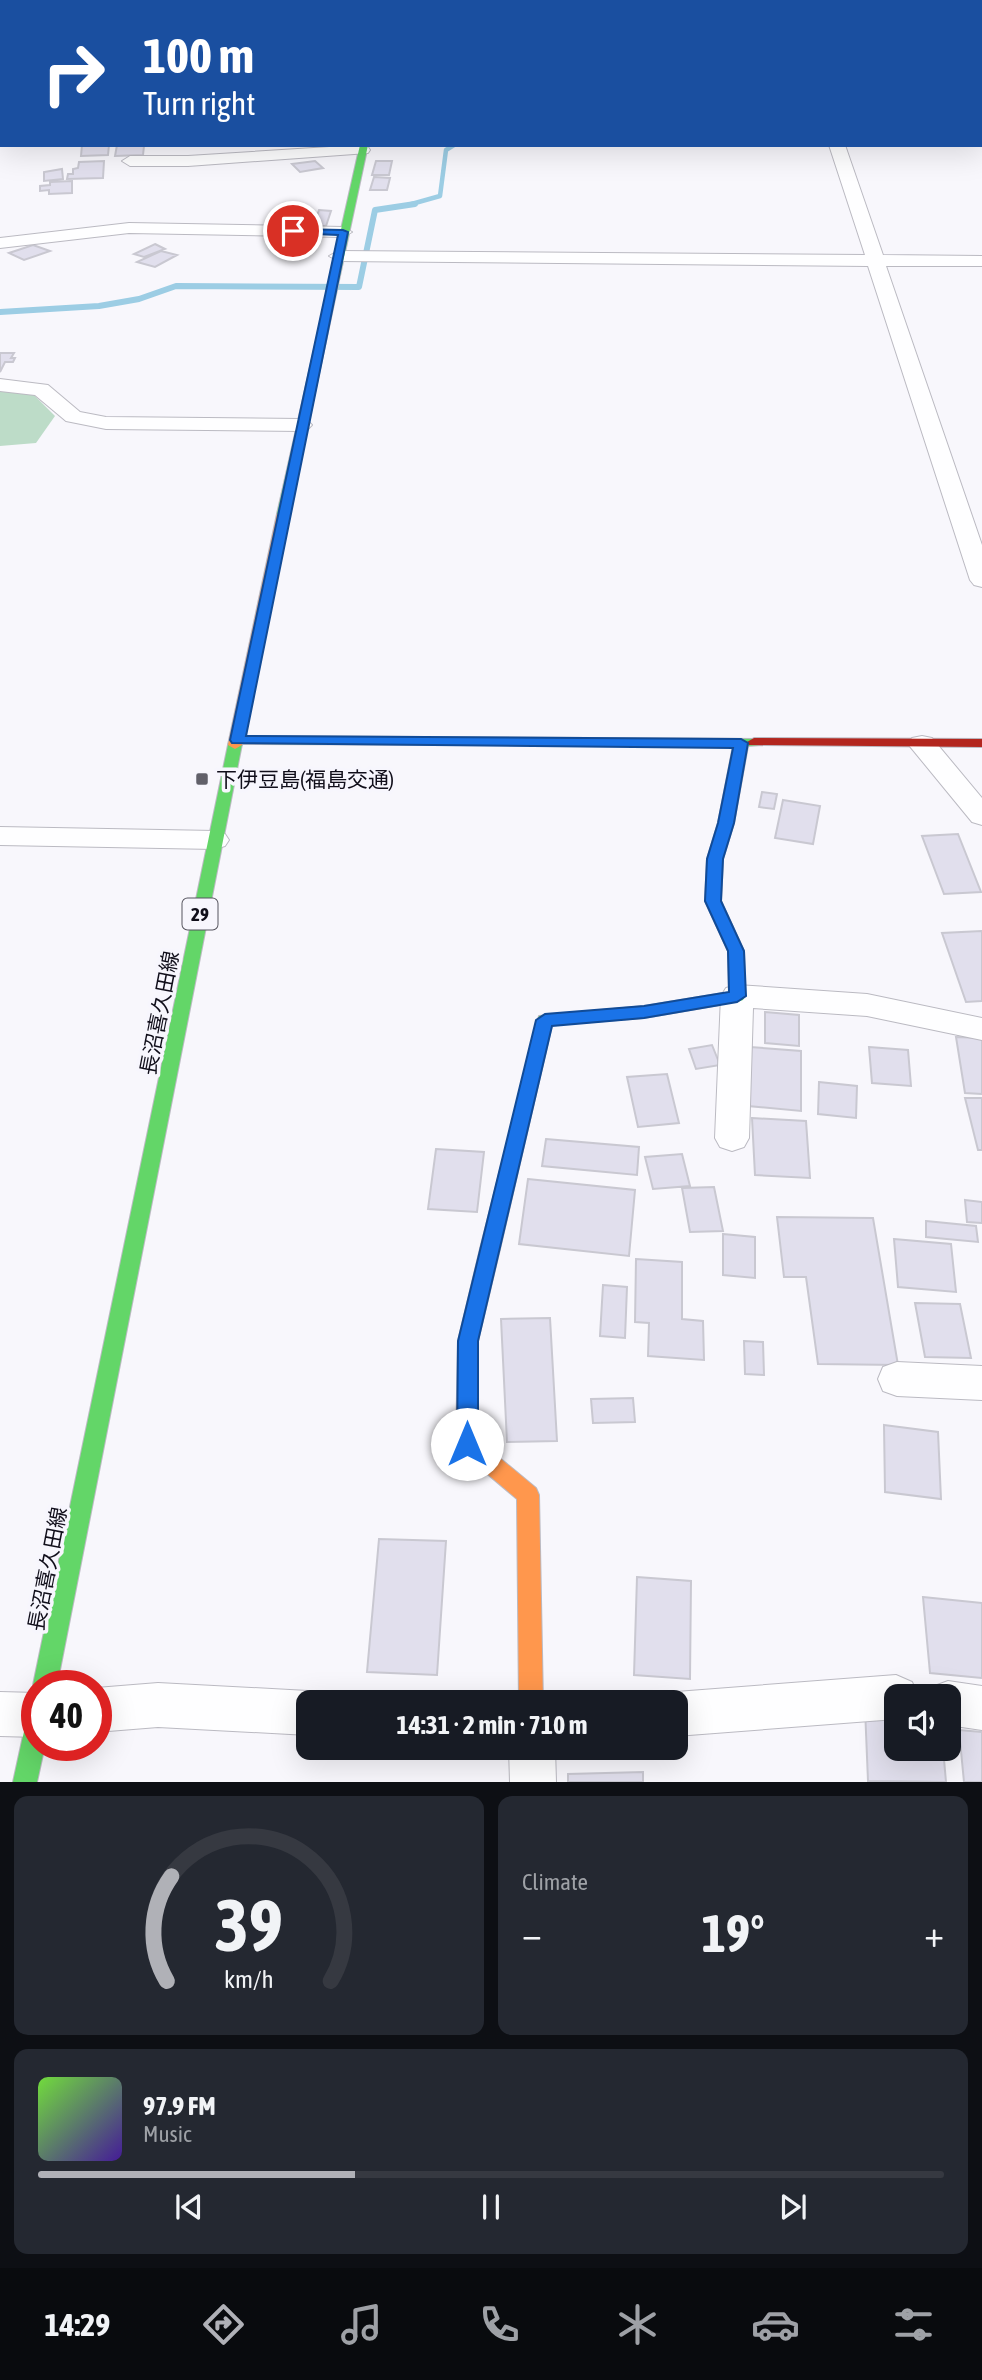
<!DOCTYPE html>
<meta charset="utf-8">
<style>
:root{--surface:#171b24;--page:#242831;--text:#f1f3f6;--muted:#9ea1a6;--line:#363941;--accent:#b0b1b7}
body{margin:0;font-family:"Asap Condensed","Noto Sans JP",sans-serif;background:var(--page);color:var(--text);height:100vh;display:flex;flex-direction:column;font-size:26px;white-space:nowrap}
*{box-sizing:border-box;margin:0}
p{font-size:23px;color:var(--muted)}
.icon{flex:none;width:38px;height:38px;fill:none;stroke:currentColor;stroke-width:2;stroke-linecap:round;stroke-linejoin:round}
.map{position:relative;height:1782px;overflow:hidden}
.drawer{display:flex;flex-direction:column;gap:14px;padding:14px;background:#0d0f14;flex:1}
.drawer>*{flex:none}
.hud{position:absolute;left:0px;top:0px;width:984px;height:147px;box-shadow:0 7px 28px #0002;background:#1a4fa0;color:#fff;overflow:hidden}
.controls{position:absolute;left:884px;top:1684px;display:grid;gap:14px}
.controls a{display:grid;place-items:center;width:77px;height:77px;border-radius:14px;background:var(--surface);box-shadow:0 7px 28px #0002;font-size:35px}
.speed{position:absolute;left:21px;top:1670px;display:flex;gap:14px;font-size:35px;font-weight:700;text-align:center}
.speed>*{display:grid;place-content:center;width:91px;height:91px;border-radius:50%;background:var(--surface);box-shadow:0 7px 28px #0002;line-height:1}
.speed .limit{border:10px solid #d22;background:#fff;color:#111}
.pin{position:absolute;display:grid;place-items:center;width:60px;height:60px;color:#fff;margin:-30px;border:4px solid #fff;border-radius:50%;box-shadow:0 2px 7px #0007}
.me{position:absolute;width:77px;margin:-38px;rotate:0deg;stroke-linejoin:round;filter:drop-shadow(0 0 5px #0008)}
.turn{display:flex;align-items:center;gap:24px;height:147px;padding:0 28px;font-size:32px}
.turn .icon{width:91px;height:91px;stroke-width:2.5}
.turn b{display:block;font-size:49px;line-height:60px}
.big{font-size:52px;font-weight:700;line-height:1.1}
.drawer .widget{flex:1;display:flex;flex-direction:column;justify-content:center;gap:10px;min-width:0;padding:0 24px;border-radius:14px;background:var(--page)}
.drawer .dial{align-items:center;gap:0}
.dial svg{height:182px;overflow:visible;fill:none;stroke:var(--line);stroke-width:7;stroke-linecap:round;text-anchor:middle}
.dial text{fill:var(--text);stroke:none}
.song{display:flex;align-items:center;gap:21px}
.cover{width:84px;height:84px;border-radius:10px;background:linear-gradient(135deg,hsl(100 70% 55%),hsl(260 70% 35%))}
.played{height:7px;border-radius:4px;background:linear-gradient(90deg,var(--accent) 35%,var(--line) 35%)}
.keys{display:flex;justify-content:space-around;direction:ltr}
.heat{display:flex;justify-content:space-between;align-items:center;font-size:38px;direction:ltr}
.drawer .tiles{flex:1;display:grid;gap:14px;grid-template-columns:1fr 1fr}
.widget:last-child{grid-column:span 2}
.trip{position:absolute;left:296px;top:1690px;width:392px;height:70px;border-radius:14px;background:var(--surface);box-shadow:0 7px 28px #0002;font-weight:700;line-height:70px;text-align:center}
.tab-bar{display:flex;height:112px;justify-content:space-around;align-items:center;background:#090b0e;color:var(--muted)}
.tab-bar .icon{width:49px;height:49px}
.tab-bar .on{color:var(--accent)}
.tab-bar b{font-size:32px;color:var(--text)}
.map>svg:first-child{display:block}
.forest{fill:#bddcc8}
.lines{fill:none;stroke-linecap:round;stroke-linejoin:round}
.stream-far1{stroke:#9ccde4;stroke-width:4.5}
.stream{stroke:#9ccde4;stroke-width:6}
.river{fill:#9ccde4;fill-rule:evenodd}
.building{fill:#e1dfed;stroke:#c9c8d1;stroke-width:2}
.street-casing{stroke:#bbbac2;stroke-width:2}
.fast-casing{stroke:#bbbac2;stroke-width:2}
.slow-casing{stroke:#bbbac2;stroke-width:2}
.jam-casing{stroke:#bbbac2;stroke-width:2}
.street{fill:#fefeff;fill-rule:evenodd}
.fast{fill:#63d668;fill-rule:evenodd}
.slow{fill:#ff974d;fill-rule:evenodd}
.jam{fill:#b3261e;fill-rule:evenodd}
.route{fill:#1a73e8;stroke:#114b97;stroke-width:2}
.poi-dot{fill:#616069;stroke:#f7f6fd;stroke-width:2.5}
.labels{text-anchor:middle;dominant-baseline:central;stroke-width:7;stroke-linejoin:round;paint-order:stroke}
.shield{fill:#f7f6fd;stroke:#55545e;stroke-width:2}
.shield-label{font-size:19px;font-weight:bold;fill:#100e1a}
.poi-label{font-size:21px;fill:#100e1a;stroke:#f7f6fd;text-anchor:start}
.street-label{font-size:21px;fill:#100e1a;stroke:#f7f6fd}
</style>
<div class="map">
<svg width="982" height="1782" viewBox="0 0 982 1782">
<rect width="100%" height="100%" fill="#f8f7fc"/>
<!-- forest -->
<path class="forest" d="M0,388L33,394L55,416L36,443L0,446Z"/>
<g class="lines">
<!-- stream-far1 -->
<path class="stream-far1" d="M408,205L440,196L446,150L454,145"/>
<!-- stream -->
<path class="stream" d="M0,312L99,306L139,299L176,286L359,287L375,210L415,204"/>
<!-- river -->
<path class="river" d="M573,0H597V2H573Z"/>
</g>
<!-- building -->
<path class="building" d="M82,145H109L108,155L81,156Z
M117,145L144,146L143,155L115,156Z
M104,161L103,178L67,179L68,174H73V169L78,168L79,162Z
M315,161L323,168L300,172L292,164Z
M376,161H392L389,175H372Z
M62,169L63,179L44,181V172Z
M374,177L390,178L387,190H370Z
M72,181V193L49,194V190L40,191V186L50,185V182Z
M319,210L331,211L326,226L306,225L309,215L317,216Z
M155,244L165,249L144,257L134,254Z
M33,245L50,251L24,260L9,253Z
M161,251L177,255L155,267L137,262Z
M0,353H14L11,358H15L13,362H5L0,372Z
M762,792L777,794L774,809L759,807Z
M783,800L820,806L813,844L775,838Z
M958,834L981,892L944,894L922,836Z
M982,931V1001L966,1002L942,933Z
M765,1012L799,1015V1046L765,1043Z
M956,1037L982,1038V1094L965,1093Z
M712,1045L720,1065L696,1069L689,1049Z
M750,1047L801,1051V1111L748,1106Z
M869,1047L908,1050L911,1086L872,1083Z
M667,1074L679,1123L638,1127L627,1077Z
M819,1082L857,1086L856,1118L818,1114Z
M965,1098H982V1150H978Z
M752,1118L806,1121L810,1178L755,1175Z
M546,1139L639,1147L637,1175L542,1166Z
M436,1149L484,1152L477,1212L428,1209Z
M682,1154L690,1186L653,1189L645,1157Z
M528,1179L635,1190L629,1256L519,1244Z
M714,1187L723,1231L690,1232L682,1188Z
M965,1200L982,1202V1223L967,1222Z
M777,1217L873,1218L898,1365L818,1364L806,1277H784Z
M926,1221L976,1226L978,1242L926,1237Z
M723,1234L755,1237V1278L723,1275Z
M894,1239L951,1244L956,1292L898,1287Z
M636,1259L682,1262V1319L703,1321L704,1360L648,1356L649,1323L635,1322Z
M603,1285L627,1287L625,1338L600,1336Z
M915,1303L960,1304L971,1358L925,1357Z
M550,1318L557,1441L507,1442L501,1319Z
M744,1341L763,1342L764,1375L745,1374Z
M633,1398L635,1422L593,1423L591,1399Z
M884,1425L938,1432L941,1499L885,1492Z
M379,1539L446,1541L437,1675L367,1672Z
M637,1577L691,1581L690,1679L634,1675Z
M923,1597L982,1603V1678L930,1673Z
M865,1708L896,1711V1748H943L946,1782L868,1781Z
M959,1730L982,1732V1782H964Z
M643,1772V1782H568V1774Z"/>
<g class="lines">
<!-- street casing -->
<g class="street-casing">
<path id="street" d="M561,0H575V2H561Z
M592,0H606V2H592Z
M0,53H2V61H0Z
M361,145L368,147L370,150L368,153L188,166H130L122,161L130,156H188Z
M829,145H845L883,255L982,256V266H886L982,545V587L974,585L970,580L868,266L338,261L329,256L338,251L865,255Z
M129,223L343,227L352,232L343,237L129,233L0,248V238Z
M0,379L48,385L80,412L106,417L301,419L308,421L312,425L308,429L301,431L106,429L66,421L35,395L0,391Z
M922,736L932,738L982,798V825L972,822L908,744L912,738Z
M0,827L215,831L225,834L229,840L225,846L215,849L0,845Z
M737,985L867,994L982,1018V1040L867,1016L753,1008L749,1138L744,1147L732,1151L720,1147L715,1138L721,996L726,988Z
M897,1362L982,1366V1400L897,1396L883,1391L878,1379L883,1367Z
M896,1675L912,1682L918,1696H896V1719L676,1736V1703H658L660,1698L676,1692Z
M948,1681L982,1686V1730L948,1725V1696H929L932,1687Z
M158,1683L308,1691L324,1697L326,1703H308V1735L158,1727L96,1732V1688Z
M0,1692L37,1693V1737L0,1736Z
M509,1748H555L556,1782H510Z"/>
</g>
<!-- fast casing -->
<g class="fast-casing">
<path id="fast" d="M381,0H389V2H381Z
M360,145H368L289,514L283,518L277,514Z
M237,736L759,739L761,742L759,745L748,746L734,823L723,859L721,901L744,951L745,996L743,1000L737,1002L644,1018L552,1025L500,1249L497,1254L490,1257L483,1254L480,1249L539,1016L644,1006L729,992L728,951L705,901L707,859L718,823L733,746L242,744L57,1685H37V1693L33,1685L228,745L232,737Z
M37,1715V1745H45L37,1782H13L25,1727L29,1719Z"/>
</g>
<!-- slow casing -->
<g class="slow-casing">
<path id="slow" d="M283,510L289,514L242,745L235,749L228,745L277,514Z
M490,1241L497,1244L500,1249L478,1341V1440L536,1488L539,1495L543,1703H519L517,1499L460,1451L456,1444L458,1341L480,1249L483,1244Z"/>
</g>
<!-- jam casing -->
<g class="jam-casing">
<path id="jam" d="M754,738L982,739V747L749,745L747,742Z"/>
</g>
<!-- street -->
<use href="#street" class="street"/>
<!-- fast -->
<use href="#fast" class="fast"/>
<!-- slow -->
<use href="#slow" class="slow"/>
<!-- jam -->
<use href="#jam" class="jam"/>
</g>
<!-- route -->
<path class="route" d="M293,229L343,230L348,232L246,736L741,739L748,743L734,823L723,859L721,901L744,951L746,996L737,1002L644,1018L552,1026L478,1341V1444L475,1450L467,1453L460,1450L457,1444L458,1341L536,1020L545,1014L644,1006L729,992L728,951L705,901L707,859L718,823L733,748L232,743L230,740L338,235L290,233L288,231Z"/>
<!-- markers -->
<rect class="poi-dot" x="195" y="772" width="14" height="14" rx="3.5"/>
<g class="labels">
<!-- shield labels -->
<rect class="shield" x="182.5" y="898.5" width="35" height="31" rx="5"/>
<g class="shield-label">
<text x="200" y="914">29</text>
</g>
<!-- poi labels -->
<g class="poi-label">
<text x="216" y="779">下伊豆島(福島交通)</text>
</g>
<!-- street labels -->
<g class="street-label">
<text transform="translate(159 1013) rotate(-79)">長沼喜久田線</text>
<text transform="translate(47 1569) rotate(-79)">長沼喜久田線</text>
</g>
</g>
</svg>
<div class="controls">
<a><svg class="icon" aria-label="sound" viewBox="0 0 24 24"><path d="M4 9h4l5-4v14l-5-4H4zM17 9q2 3 0 6"/></svg></a>
</div>
<div class="speed"><div class="limit">40</div></div>
<div class="pin" style="left:293px;top:231px;background:#d93025"><svg class="icon" aria-label="arrive" viewBox="0 0 24 24"><path d="M6 21V4h12l-3 4 3 4H6"/></svg></div>
<svg class="me" style="left:467px;top:1444px" viewBox="-20 -20 40 40"><circle r="19" fill="#fff"/><path d="M0-13L10 11 0 6-10 11z" fill="#1a73e8"/></svg>
<div class="trip">14:31 · 2 min · 710 m</div>
<div class="hud">
<div class="turn"><svg class="icon" aria-label="right" viewBox="0 0 24 24"><path d="M7 20v-9h11M14 6l5 5-5 5"/></svg><div><b>100 m</b>Turn right</div></div>
</div>
</div>
<section class="drawer">
<div class="tiles">
<div class="widget dial"><svg viewBox="0 0 100 80">
<path d="M14 69A42 42 0 1 1 86 69"/>
<path d="M14 69A42 42 0 0 1 16 23" stroke="#b0b1b7"/>
<text x="50" y="56" font-size="32" font-weight="700">39</text>
<text x="50" y="72" font-size="11">km/h</text>
</svg></div>
<div class="widget"><p>Climate</p>
<div class="heat"><a>−</a><b class="big">19°</b><a>+</a></div>
</div>
<div class="widget">
<div class="song"><i class="cover"></i><div><b>97.9 FM</b><p>Music</p></div></div>
<div class="played"></div>
<div class="keys"><svg class="icon" aria-label="previous" viewBox="0 0 24 24"><path d="M18 5L8 12l10 7zM5 5v14"/></svg><svg class="icon" aria-label="pause" viewBox="0 0 24 24"><path d="M8 5v14M16 5v14"/></svg><svg class="icon" aria-label="next" viewBox="0 0 24 24"><path d="M6 5l10 7-10 7zM19 5v14"/></svg></div>
</div>
</div>
</section>
<nav class="tab-bar">
<b>14:29</b>
<svg class="icon on" aria-label="directions" viewBox="0 0 24 24"><path d="M12 3l9 9-9 9-9-9zM9 14v-3h6M13 9l2 2-2 2"/></svg>
<svg class="icon" aria-label="music" viewBox="0 0 24 24"><path d="M9 18V5l10-2v13"/><circle cx="6" cy="18" r="3"/><circle cx="16" cy="16" r="3"/></svg>
<svg class="icon" aria-label="phone" viewBox="0 0 24 24"><path d="M5 4h4l2 5-3 2q2 4 5 5l2-3 5 2v4C11 20 4 13 5 4z"/></svg>
<svg class="icon" aria-label="climate" viewBox="0 0 24 24"><path d="M12 3v18M4 7l16 10M4 17L20 7"/></svg>
<svg class="icon" aria-label="car" viewBox="0 0 24 24"><path d="M5 17H2v-5l4-1 3-4h7l3 4 3 1v5h-3M9 17h6M6 11h13"/><circle cx="7" cy="17" r="2"/><circle cx="17" cy="17" r="2"/></svg>
<svg class="icon" aria-label="filters" viewBox="0 0 24 24"><path d="M4 7h16M4 17h16"/><circle cx="9" cy="7" r="2"/><circle cx="15" cy="17" r="2"/></svg>
</nav>
